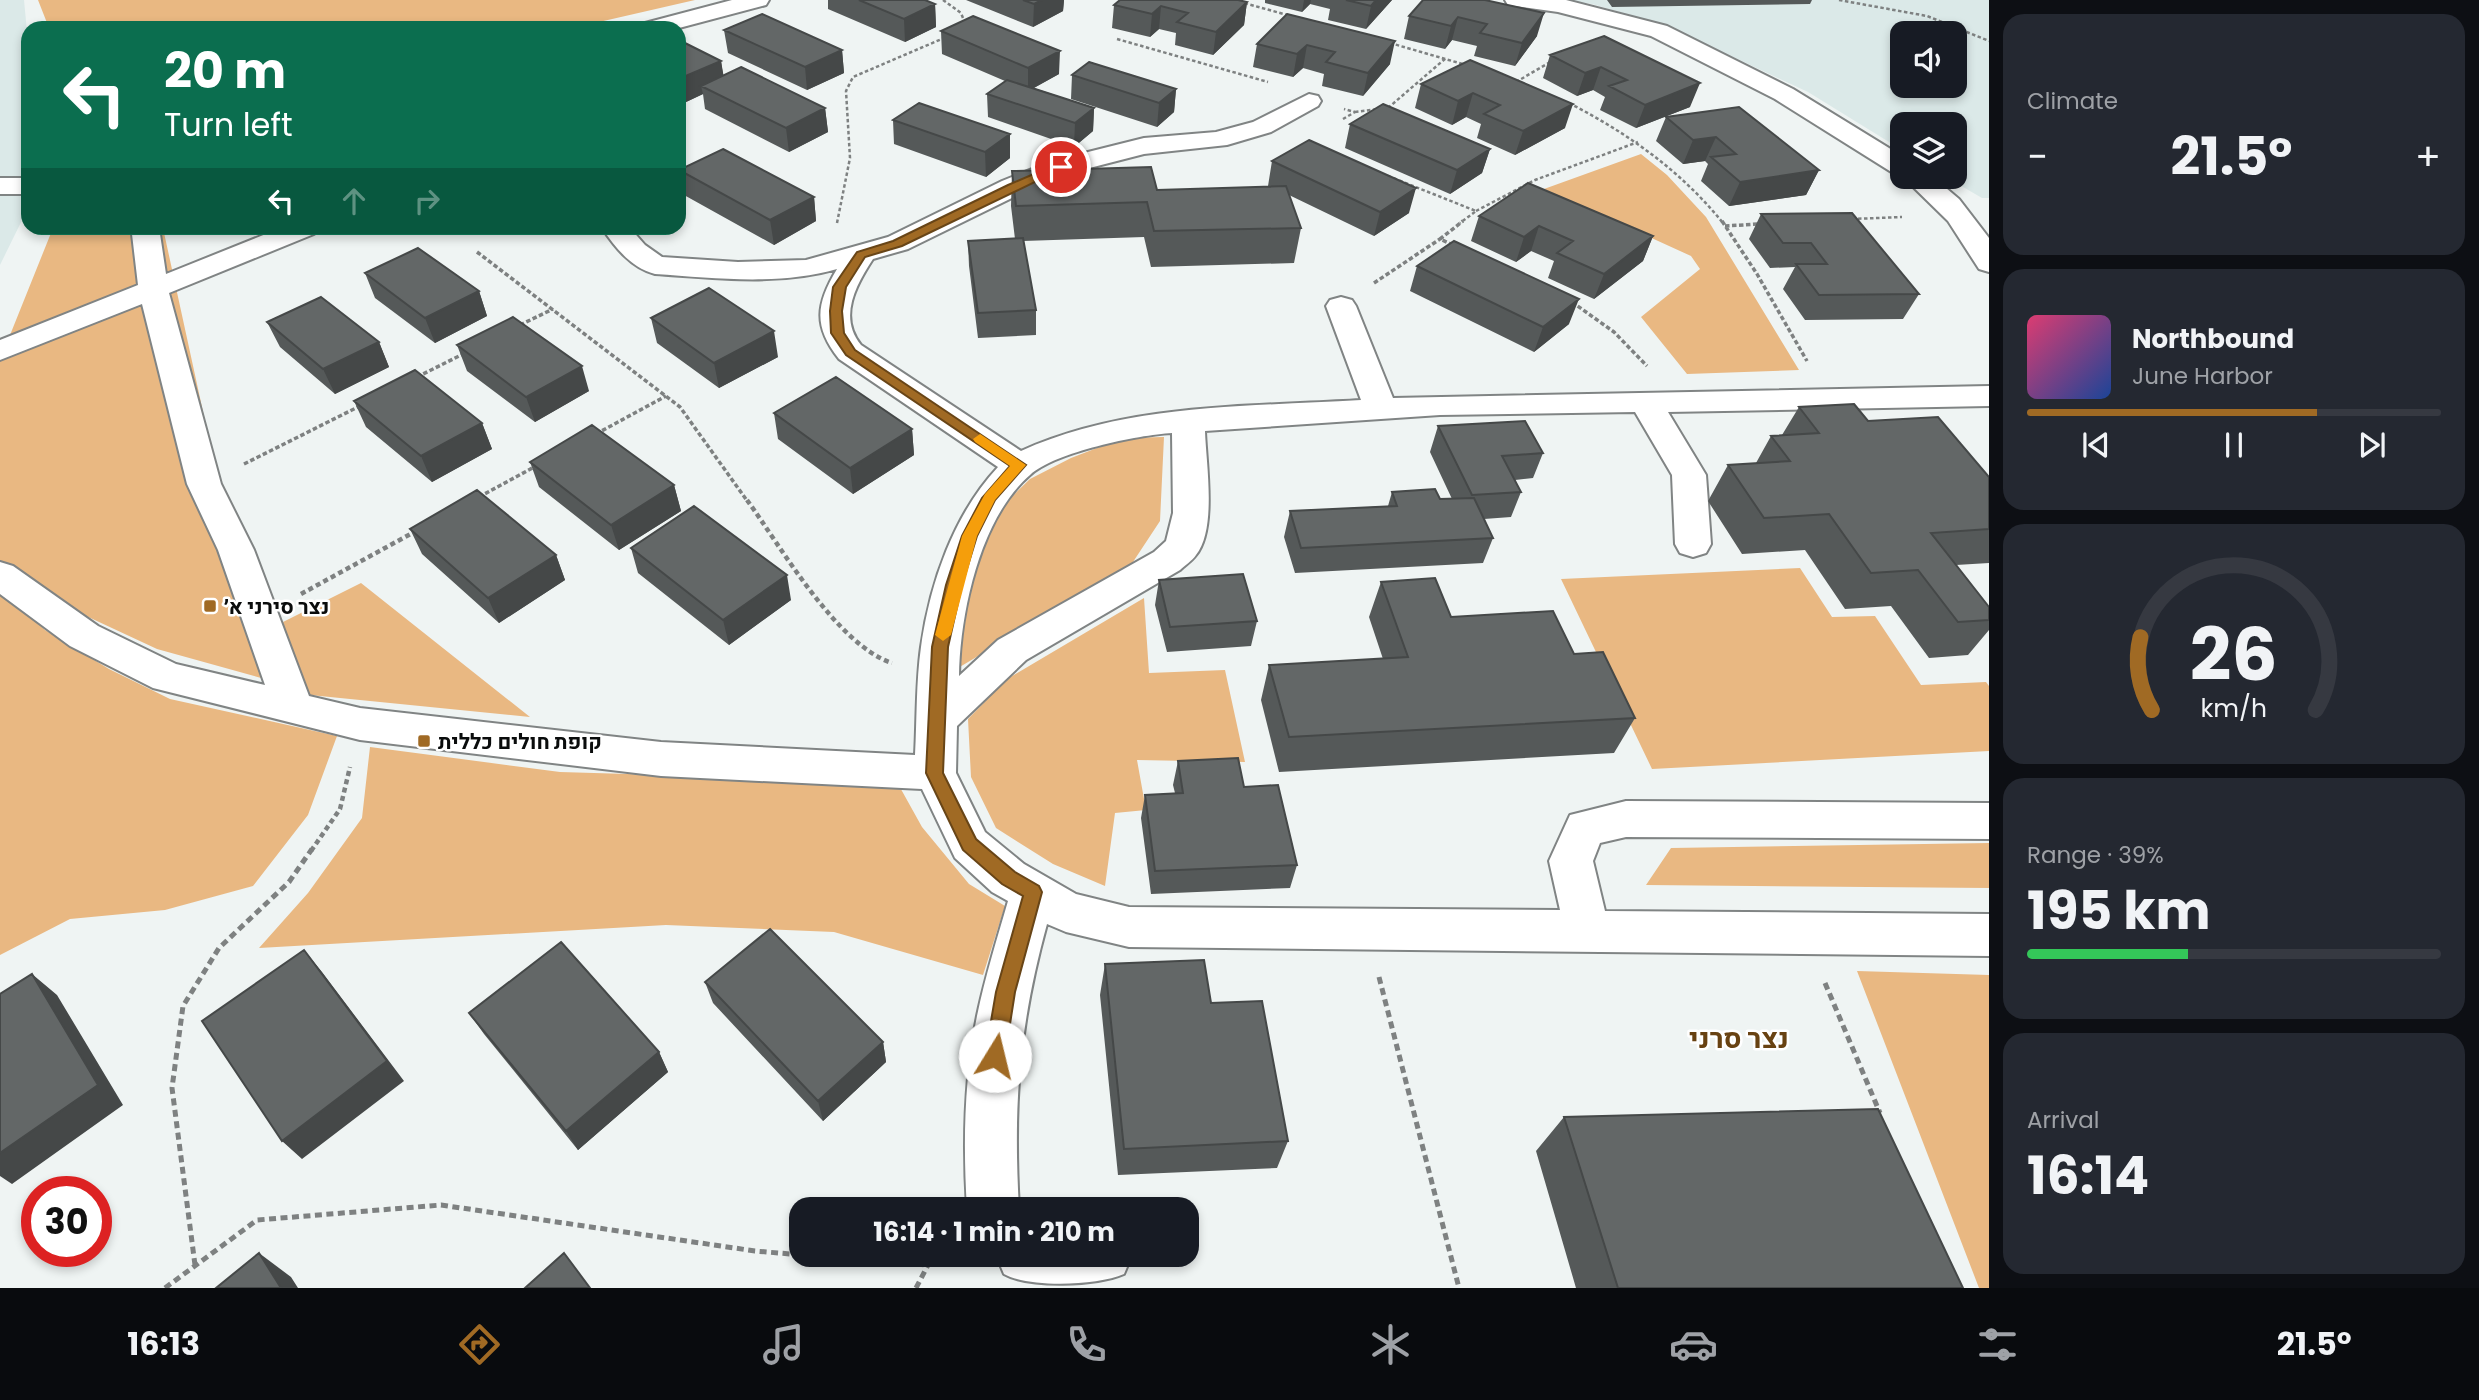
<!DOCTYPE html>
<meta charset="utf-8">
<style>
:root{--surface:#171b24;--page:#242831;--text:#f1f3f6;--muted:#9ea1a6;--line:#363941;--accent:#a06a24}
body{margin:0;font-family:Poppins,Heebo,sans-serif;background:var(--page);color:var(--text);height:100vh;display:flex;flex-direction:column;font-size:26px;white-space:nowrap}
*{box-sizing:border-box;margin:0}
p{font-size:23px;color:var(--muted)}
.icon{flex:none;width:38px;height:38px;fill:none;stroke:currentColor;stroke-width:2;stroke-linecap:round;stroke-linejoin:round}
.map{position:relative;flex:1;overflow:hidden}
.panel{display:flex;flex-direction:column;gap:14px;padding:14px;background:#0d0f14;width:490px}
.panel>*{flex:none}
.top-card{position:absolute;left:21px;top:21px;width:665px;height:214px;border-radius:21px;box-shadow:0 4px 10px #0003;background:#0b6e4f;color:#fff;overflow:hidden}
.tools{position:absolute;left:1890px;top:21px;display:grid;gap:14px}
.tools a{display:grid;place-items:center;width:77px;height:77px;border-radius:14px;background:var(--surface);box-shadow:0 4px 10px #0003;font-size:35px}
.speed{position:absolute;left:21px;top:1176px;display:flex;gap:14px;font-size:35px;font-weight:700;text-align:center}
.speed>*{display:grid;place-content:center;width:91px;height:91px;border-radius:50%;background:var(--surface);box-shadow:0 4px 10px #0003;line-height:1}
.speed .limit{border:10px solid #d22;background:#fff;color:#111}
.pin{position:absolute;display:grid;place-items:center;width:60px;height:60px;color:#fff;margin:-30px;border:4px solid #fff;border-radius:50%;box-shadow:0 2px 7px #0007}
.me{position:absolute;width:77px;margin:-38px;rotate:9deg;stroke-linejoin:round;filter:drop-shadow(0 0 5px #0008)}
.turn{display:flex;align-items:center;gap:24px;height:147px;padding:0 28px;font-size:32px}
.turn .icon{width:91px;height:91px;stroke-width:2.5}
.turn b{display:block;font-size:49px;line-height:60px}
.lanes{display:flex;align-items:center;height:66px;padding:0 28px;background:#0003;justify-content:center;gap:35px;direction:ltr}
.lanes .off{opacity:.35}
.big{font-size:52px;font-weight:700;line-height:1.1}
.panel .card{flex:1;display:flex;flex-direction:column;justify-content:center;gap:10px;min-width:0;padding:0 24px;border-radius:21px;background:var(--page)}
.panel .dial{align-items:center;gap:0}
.dial svg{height:182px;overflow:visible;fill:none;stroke:var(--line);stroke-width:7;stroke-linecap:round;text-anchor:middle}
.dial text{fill:var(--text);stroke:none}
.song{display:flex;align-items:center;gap:21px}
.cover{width:84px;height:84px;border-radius:10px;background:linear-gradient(135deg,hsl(340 70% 55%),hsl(220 70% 35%))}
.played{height:7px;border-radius:4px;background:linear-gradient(90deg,var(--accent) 70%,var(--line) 70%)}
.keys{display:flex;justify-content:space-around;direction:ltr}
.heat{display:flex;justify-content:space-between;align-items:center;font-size:38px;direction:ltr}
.charge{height:10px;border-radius:5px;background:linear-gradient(90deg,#34c759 39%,var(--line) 0)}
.trip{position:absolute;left:789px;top:1197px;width:410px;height:70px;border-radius:21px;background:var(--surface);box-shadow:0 4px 10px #0003;font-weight:700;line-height:70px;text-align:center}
.tab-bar{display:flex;height:112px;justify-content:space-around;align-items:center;background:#090b0e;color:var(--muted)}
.tab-bar .icon{width:49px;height:49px}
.tab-bar .current{color:var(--accent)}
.tab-bar b{font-size:32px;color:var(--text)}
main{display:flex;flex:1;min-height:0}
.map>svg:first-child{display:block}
.built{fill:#dbe9e8;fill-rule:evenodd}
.green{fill:#e9b882}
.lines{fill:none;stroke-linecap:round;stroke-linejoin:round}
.minor-casing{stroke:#808484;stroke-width:4}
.path-far3{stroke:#7e8181;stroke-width:2.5;stroke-dasharray:3.5 2.5;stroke-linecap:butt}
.path-far2{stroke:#7e8181;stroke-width:3.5;stroke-dasharray:4.5 2.5;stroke-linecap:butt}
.path-far1{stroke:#7e8181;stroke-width:4.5;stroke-dasharray:5 3.5;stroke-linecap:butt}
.path{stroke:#7e8181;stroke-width:5;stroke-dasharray:7 4.5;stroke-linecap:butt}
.minor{fill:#fff;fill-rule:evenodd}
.wall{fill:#555959}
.shaded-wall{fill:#454848}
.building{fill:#636767;stroke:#454848;stroke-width:2}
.route{fill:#a06a24;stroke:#684517;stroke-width:2}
.slow{fill:#f59e0b}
.poi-dot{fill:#a06a24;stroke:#fff;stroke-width:2.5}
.labels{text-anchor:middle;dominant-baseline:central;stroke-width:5;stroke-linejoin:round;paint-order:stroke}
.poi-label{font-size:21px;font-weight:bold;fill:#0a0c0c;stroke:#fff;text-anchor:start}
.near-quarter-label{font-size:28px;font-weight:bold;fill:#684212;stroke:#fff}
</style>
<main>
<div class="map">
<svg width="1989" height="1288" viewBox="0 0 1989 1288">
<rect width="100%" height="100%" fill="#eff4f3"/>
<!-- built -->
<path class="built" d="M0,0H24L28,42V208L0,265Z
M1562,0H1989V198H1982L1946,177H1955V124H1902V150L1808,92L1667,26L1592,4ZM1902,33H1955V86H1902Z"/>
<!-- green -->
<path class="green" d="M38,0H695L573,28H49Z
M1641,154L1667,175L1706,217L1799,370L1687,374L1641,317L1700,269L1691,256L1544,189Z
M53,228H163L261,678L157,649L26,588L0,572V360Z
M1164,437L1160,521L1131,565L953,671L972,576L998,510L1030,479L1071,458L1123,438Z
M1800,568L1832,617L1875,616L1921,685L1986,682L1989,686V751L1652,769L1561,579Z
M361,583L530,717L300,694L283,622Z
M0,589L45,630L109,669L170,699L337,736L308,815L253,886L165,910L70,919L0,955Z
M1144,598L1149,673L1225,670L1245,762L1137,760L1146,810L1115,813L1105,886L1053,864L996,828L971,777L968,719L1007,679Z
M370,747L560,772L897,782L922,827L969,884L1005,906L983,975L834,932L666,925L259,948L308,893L362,818Z
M1989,843V888L1646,885L1671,848Z
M1857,971L1989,975V1288H1979Z"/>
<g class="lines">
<!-- minor casing -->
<g class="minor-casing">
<path id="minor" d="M732,0H769L766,5L679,28H642L645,23Z
M1505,0H1566L1667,26L1793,89L1902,156V175L1893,173L1775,99L1651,36L1558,12L1508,5Z
M1309,94L1318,96L1321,101L1318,106L1271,132L1227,145L1144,154L1070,173L1022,193L908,249L873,259C856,285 838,317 861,345L1021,451C1127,403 1247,407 1361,400L1326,306L1330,300L1341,297L1352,300L1356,306L1393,398L1989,386V406L1668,412L1706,475L1711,544L1706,553L1693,557L1680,553L1675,544L1672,475L1635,412L1440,415L1205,431C1206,463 1217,529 1196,555C1192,561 1185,565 1180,570L1026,660L957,726L956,773L985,832L1024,864L1076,894L1129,907L1560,910L1549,861L1570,815L1626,801L1989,803V839L1626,837L1600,843L1593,861L1605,911L1989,914V956L1129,947L1066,932L1047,924C1019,1026 1013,1104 1019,1209H967C963,1145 964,1079 977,1016C985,977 997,939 1008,901L992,892L955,858L922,789L661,776L360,740L153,688L70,646L0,594V562L13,566L98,626L176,664L265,685L218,550L187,484L142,304L0,360V340L138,285L132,234L134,228H162L160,234L166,274L281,228H318L314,234L169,293L221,484L254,550L309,696L360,708L661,742L915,755C917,719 916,682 921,647C930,583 954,514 998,467L839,359C813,326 816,304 837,269C778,286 715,278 655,274C631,268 615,247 602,228H630L645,245L662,257L738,262L806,260L888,237L1002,181L1052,161L1144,138L1216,132L1253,122ZM1172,433L1173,513L1166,541L1154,552L998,640L959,676C960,613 980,518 1030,475C1055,452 1138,435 1172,433Z
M1903,177H1933L1959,199L1989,238V272L1979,269L1948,221Z
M0,178H28V194H0Z
M996,1255H1132L1124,1274C1096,1286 1029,1288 1004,1274Z"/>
</g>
<!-- path-far3 -->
<path class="path-far3" d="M943,0L961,13L965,23
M1233,0L1291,16
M1839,0L1927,16L1989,41
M1117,39L1268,82
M1390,43L1466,65
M1516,82L1552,61
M1569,103C1629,134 1681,171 1723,223
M1388,108L1446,58
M1355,112L1379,109
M1343,119L1355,112L1344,109
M1388,176L1476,211L1460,223
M1476,211L1535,180L1638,142
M1852,219L1902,217
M837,223L850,158L846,91L853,77L944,38"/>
<!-- path-far2 -->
<path class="path-far2" d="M1722,221L1757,274L1807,361
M1725,226L1759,224
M1453,245L1440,239L1463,221
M477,252L680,407L748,502
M1374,283L1440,239
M1572,302L1614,332L1647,366
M520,325L553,309
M417,377L465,353
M596,434L666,396
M244,464L362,405
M479,497L536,466"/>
<!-- path-far1 -->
<path class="path-far1" d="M747,500C781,547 837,645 892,663
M301,594L416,531
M311,851L340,809L350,767"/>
<!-- path -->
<path class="path" d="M1379,977L1459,1288
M1825,983L1880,1113
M802,1255L928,1265
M195,1265L172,1088L183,1006L219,948L289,882L312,849
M165,1288L257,1220L441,1205L755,1251L802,1255
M916,1288L928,1265L948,1255"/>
<!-- minor -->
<use href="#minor" class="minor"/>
</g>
<!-- wall -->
<path class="wall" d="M828,0H925L935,4L936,27L905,42L828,9Z
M966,0H1064L1063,11L1033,27Z
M1265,0H1392L1366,29L1328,20L1330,9L1310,4L1302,12L1265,3Z
M1423,0L1537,36L1515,66L1474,56L1477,46L1452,40L1445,49L1404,39L1409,16Z
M1607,0H1812L1810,4L1612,7Z
M1247,2L1244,25L1213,55L1175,45L1176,33L1159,29L1150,37L1112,28L1114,5Z
M1287,14L1390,64L1363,96L1322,86L1324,74L1303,68L1293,77L1253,67L1257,44Z
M724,30L842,50L844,73L807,90L728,53Z
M941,31L1059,74L1034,88L1094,108L1093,131L1074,147L988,117L987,94L1005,81L942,54Z
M1604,36L1690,107L1636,128L1600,110L1605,97L1593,90L1577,96L1543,78L1550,55Z
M679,40L721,61L723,75L825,108L828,132L789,152L705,109L703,94L686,102L679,99Z
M1470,60L1565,128L1515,155L1477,138L1481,124L1466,117L1452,125L1415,108L1421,84Z
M1072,75L1176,89L1174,112L1157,127L1071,99Z
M1666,117L1819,170L1806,195L1729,206L1701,181L1708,164L1705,161L1683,164L1656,141Z
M893,120L1010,134V158L986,177L894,144Z
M1350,124L1490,149L1482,173L1450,194L1345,148Z
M1272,161L1409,213L1374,236L1289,195L1301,228L1294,263L1151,267L1144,237L1023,241L1036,310V335L978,338L969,266L968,241L1015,239L1011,206L1012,171L1157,190L1271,187L1268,186Z
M679,170L814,197L816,221L774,245L684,195Z
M1761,214L1919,294L1903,319L1805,320L1783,289L1795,267L1770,268L1749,239Z
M1479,216L1653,236L1643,261L1594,299L1548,278L1554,261L1531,251L1516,262L1471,241Z
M448,228H471L455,234Z
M1417,266L1569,324L1534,352L1410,291Z
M365,273L479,291L487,316L435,343L375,298Z
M651,318L778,357L719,388L657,343Z
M267,322L379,342L389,367L335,394L280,347Z
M457,345L589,391L535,422L467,371Z
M354,401L482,423L492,449L432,482L366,427Z
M1799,407L1868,421L1989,477V563L1956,565L1989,607V630L1968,655L1929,658L1891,606L1845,609L1805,550L1742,554L1708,501L1728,465L1756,463L1771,436L1782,435Z
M774,413L912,429L914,455L853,494L778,439Z
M1438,426L1543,453L1533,478L1515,480L1521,492L1511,517L1484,519L1493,538L1483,563L1295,573L1284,537L1290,511L1388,506L1392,492L1440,499H1452L1430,452Z
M530,462L674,485L681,511L619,550L539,487Z
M410,529L556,555L565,580L499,623L422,554Z
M631,548L791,600L729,645L638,573Z
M1159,580L1257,621L1251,646L1167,652L1155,605Z
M1381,582L1451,617L1574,654L1635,718L1614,753L1279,772L1261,700L1269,665L1383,659L1369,617Z
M1178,761L1244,787L1297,865L1290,888L1151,894L1141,818L1145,795L1175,793L1173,785Z
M1105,964L1211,1003L1288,1141L1277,1168L1118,1175L1100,995Z
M705,982L883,1042L886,1062L823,1121L713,1003Z
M469,1013L659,1052L668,1072L578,1150L484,1034Z
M1564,1117L1963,1288H1576L1536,1151Z"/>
<!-- shaded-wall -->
<path class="shaded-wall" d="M1042,0H1064L1063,11L1033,27L1034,4Z
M1304,0H1311L1310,4L1302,12Z
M1376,0H1392L1366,29L1371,6Z
M1247,2L1244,25L1213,55L1216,32Z
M935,4L936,27L905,42L904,19Z
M1161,6L1159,29L1150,37L1152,14Z
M1544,13L1537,36L1515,66L1522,43Z
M1458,17L1452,40L1445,49L1451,26Z
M1395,41L1390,64L1363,96L1368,73Z
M1307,45L1303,68L1293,77L1297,54Z
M842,50L844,73L807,90L805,67Z
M1060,51L1059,74L1028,91V68Z
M721,61L725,84L701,86L703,94L686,102L681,78Z
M1601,67L1593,90L1577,96L1585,73Z
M1700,83L1690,107L1636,128L1645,105Z
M1176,89L1174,112L1157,127L1159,103Z
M1473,93L1466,117L1452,125L1458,101Z
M1573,104L1565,128L1515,155L1523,131Z
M825,108L828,132L789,152L786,128Z
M1094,108L1093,131L1074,147L1075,123Z
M1010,134V158L986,177L985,152Z
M1716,137L1705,161L1683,164L1693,140Z
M1490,149L1482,173L1450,194L1457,170Z
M1819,170L1806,195L1729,206L1740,182Z
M1416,188L1409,213L1374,236L1380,212Z
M814,197L816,221L774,245L770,220Z
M1539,226L1531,251L1516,262L1524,237Z
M228,228H239L230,231Z
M453,228H471L455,234Z
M1653,236L1643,261L1594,299L1604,274Z
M479,291L487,316L435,343L425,318Z
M1579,299L1569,324L1534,352L1543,327Z
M774,331L778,357L719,388L714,363Z
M379,342L389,367L335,394L323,369Z
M582,366L589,391L535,422L526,397Z
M482,423L492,449L432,482L421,456Z
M912,429L914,455L853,494L850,468Z
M674,485L681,511L619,550L611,525Z
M556,555L565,580L499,623L488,598Z
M787,575L791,600L729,645L723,620Z
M304,950L322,972L404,1081L302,1159L282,1141Z
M32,974L57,995L123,1105L12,1184L0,1176V1153Z
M883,1042L886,1062L823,1121L818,1101Z
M659,1052L668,1072L578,1150L566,1131Z
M259,1253L291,1277L298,1288H281Z"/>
<!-- building -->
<path class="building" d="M859,0H925L935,4L904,19Z
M1023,0H1042L1034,4Z
M1120,0H1238L1247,2L1216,32L1177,22L1188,13L1161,6L1152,14L1114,5Z
M1346,0H1376L1371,6Z
M1423,0H1485L1544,13L1522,43L1480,33L1487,24L1458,17L1451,26L1409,16Z
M762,14L842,50L805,67L724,30Z
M1287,14L1395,41L1368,73L1326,62L1335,52L1307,45L1297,54L1257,44Z
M973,16L1060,51L1028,68L941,31Z
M645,24L654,28H635Z
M1604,36L1700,83L1645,105L1609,86L1627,80L1601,67L1585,73L1550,55Z
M679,40L721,61L681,78L679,77Z
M1470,60L1573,104L1523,131L1484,114L1500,105L1473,93L1458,101L1421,84Z
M1089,62L1176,89L1159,103L1072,75Z
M741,67L825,108L786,128L701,86Z
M1007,80L1094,108L1075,123L987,94Z
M919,103L1010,134L985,152L893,120Z
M1383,104L1490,149L1457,170L1350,124Z
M1739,107L1819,170L1740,182L1711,157L1736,154L1716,137L1693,140L1666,117Z
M1309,140L1416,188L1380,212L1272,161Z
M723,149L814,197L770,220L679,170Z
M1151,167L1157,190L1286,186L1301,228L1154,231L1147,202L1016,206L1012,171Z
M1528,183L1653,236L1604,274L1557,253L1573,241L1539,226L1524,237L1479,216Z
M1852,213L1919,294L1819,295L1796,264H1827L1811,243H1783L1761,214Z
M1023,238L1036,310L978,313L968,241Z
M1454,241L1579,299L1543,327L1417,266Z
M418,248L479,291L425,318L365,273Z
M709,288L774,331L714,363L651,318Z
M321,297L379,342L323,369L267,322Z
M513,317L582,366L526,397L457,345Z
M415,370L482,423L421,456L354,401Z
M836,377L912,429L850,468L774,413Z
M1854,404L1868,421L1938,417L1989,477V529L1931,533L1989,607V620L1958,622L1918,570L1871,573L1829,514L1764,518L1728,465L1790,461L1771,436L1819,433L1799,407Z
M1525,421L1543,453L1502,456L1521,492L1472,495L1438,426Z
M592,425L674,485L611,525L530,462Z
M1435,489L1440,499L1474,498L1493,538L1301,548L1290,511L1397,506L1392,492Z
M477,490L556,555L488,598L410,529Z
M694,506L787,575L723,620L631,548Z
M1243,574L1257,621L1170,627L1159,580Z
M1435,578L1451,617L1553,611L1574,654L1603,652L1635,718L1289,737L1269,665L1408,657L1381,582Z
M1238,758L1244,787L1278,785L1297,865L1155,871L1145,795L1183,793L1178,761Z
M770,929L883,1042L818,1101L705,982Z
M561,942L659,1052L566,1131L469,1013Z
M304,950L387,1061L282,1141L202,1021Z
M1204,960L1211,1003L1262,1001L1288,1141L1124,1149L1105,964Z
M32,974L98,1085L0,1153V994Z
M1878,1109L1963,1288H1618L1564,1117Z
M259,1253L281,1288H216Z
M564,1253L590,1288H525Z"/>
<!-- route -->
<path class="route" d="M1057,164L1066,167L902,246L865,257L846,287L842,311L844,333L855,350L1026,465L995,500L977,536L962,585L948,647L943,773L976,839L1015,872L1039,886L1042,892L1015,992L1005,1056L1002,1062L995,1065L988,1062L985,1056L996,992L1023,896L1002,884L963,850L926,773L932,647L946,585L962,536L982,498L1010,466L846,355L831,333L830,311L833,287L857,252L893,241L1008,185Z"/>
<!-- slow -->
<path class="slow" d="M980,434L1026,465L995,500L977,536L951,635L943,641L935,635L962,536L985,494L1010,466L975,442L973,439Z"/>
<!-- markers -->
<g class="poi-dot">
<rect x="203" y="599" width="14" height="14" rx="3.5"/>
<rect x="417" y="734" width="14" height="14" rx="3.5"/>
</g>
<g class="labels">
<!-- poi labels -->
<g class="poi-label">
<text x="224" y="606">נצר סירני א׳</text>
<text x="438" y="741">קופת חולים כללית</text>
</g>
<!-- near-quarter labels -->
<g class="near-quarter-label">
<text x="1739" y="1038">נצר סרני</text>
</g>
</g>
</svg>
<div class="tools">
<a><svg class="icon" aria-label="sound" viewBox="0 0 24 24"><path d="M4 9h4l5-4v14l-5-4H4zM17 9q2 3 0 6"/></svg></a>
<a><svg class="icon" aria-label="layers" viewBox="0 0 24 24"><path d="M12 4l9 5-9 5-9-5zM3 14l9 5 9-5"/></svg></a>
</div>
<div class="speed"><div class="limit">30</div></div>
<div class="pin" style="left:1061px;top:167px;background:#d93025"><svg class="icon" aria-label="arrive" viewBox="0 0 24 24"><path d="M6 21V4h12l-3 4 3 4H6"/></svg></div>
<svg class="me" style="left:995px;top:1056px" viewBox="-20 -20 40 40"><circle r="19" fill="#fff"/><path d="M0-13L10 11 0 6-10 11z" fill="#a06a24"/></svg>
<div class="trip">16:14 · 1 min · 210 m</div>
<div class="top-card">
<div class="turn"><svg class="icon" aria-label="left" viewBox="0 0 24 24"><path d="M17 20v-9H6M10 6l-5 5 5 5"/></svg><div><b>20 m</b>Turn left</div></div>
<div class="lanes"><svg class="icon" aria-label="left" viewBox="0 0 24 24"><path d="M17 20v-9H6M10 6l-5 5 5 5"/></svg><svg class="icon off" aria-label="ahead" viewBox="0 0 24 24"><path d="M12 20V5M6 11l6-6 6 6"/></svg><svg class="icon off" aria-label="right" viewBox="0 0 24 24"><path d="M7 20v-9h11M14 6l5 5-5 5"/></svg></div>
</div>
</div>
<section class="panel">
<div class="card"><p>Climate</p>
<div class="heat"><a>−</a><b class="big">21.5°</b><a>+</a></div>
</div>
<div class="card">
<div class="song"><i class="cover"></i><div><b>Northbound</b><p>June Harbor</p></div></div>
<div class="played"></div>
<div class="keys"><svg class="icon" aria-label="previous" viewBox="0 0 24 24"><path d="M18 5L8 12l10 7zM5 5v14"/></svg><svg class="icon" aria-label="pause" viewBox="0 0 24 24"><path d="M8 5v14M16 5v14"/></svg><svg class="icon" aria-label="next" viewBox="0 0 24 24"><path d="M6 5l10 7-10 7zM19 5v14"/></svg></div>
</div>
<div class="card dial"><svg viewBox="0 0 100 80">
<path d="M14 69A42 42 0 1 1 86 69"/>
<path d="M14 69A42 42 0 0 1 9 37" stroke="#a06a24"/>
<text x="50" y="56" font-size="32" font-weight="700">26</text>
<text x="50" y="72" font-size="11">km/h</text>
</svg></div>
<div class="card"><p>Range · 39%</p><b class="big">195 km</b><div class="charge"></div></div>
<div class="card"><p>Arrival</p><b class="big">16:14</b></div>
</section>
</main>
<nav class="tab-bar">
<b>16:13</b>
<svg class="icon current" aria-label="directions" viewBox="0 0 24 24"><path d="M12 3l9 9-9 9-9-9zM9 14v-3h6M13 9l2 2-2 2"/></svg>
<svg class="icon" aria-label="music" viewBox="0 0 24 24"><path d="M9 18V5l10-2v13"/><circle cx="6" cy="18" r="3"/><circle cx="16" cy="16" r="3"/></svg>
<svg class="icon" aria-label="phone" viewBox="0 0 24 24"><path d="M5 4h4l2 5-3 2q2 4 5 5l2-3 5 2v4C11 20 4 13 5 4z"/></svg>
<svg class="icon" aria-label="climate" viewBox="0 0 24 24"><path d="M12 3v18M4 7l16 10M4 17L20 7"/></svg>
<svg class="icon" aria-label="car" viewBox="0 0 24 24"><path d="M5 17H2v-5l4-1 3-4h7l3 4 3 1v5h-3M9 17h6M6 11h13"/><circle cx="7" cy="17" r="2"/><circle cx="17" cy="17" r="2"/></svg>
<svg class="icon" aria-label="filters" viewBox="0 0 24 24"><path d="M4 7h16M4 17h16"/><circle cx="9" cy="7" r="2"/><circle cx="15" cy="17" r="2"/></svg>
<b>21.5°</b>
</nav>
